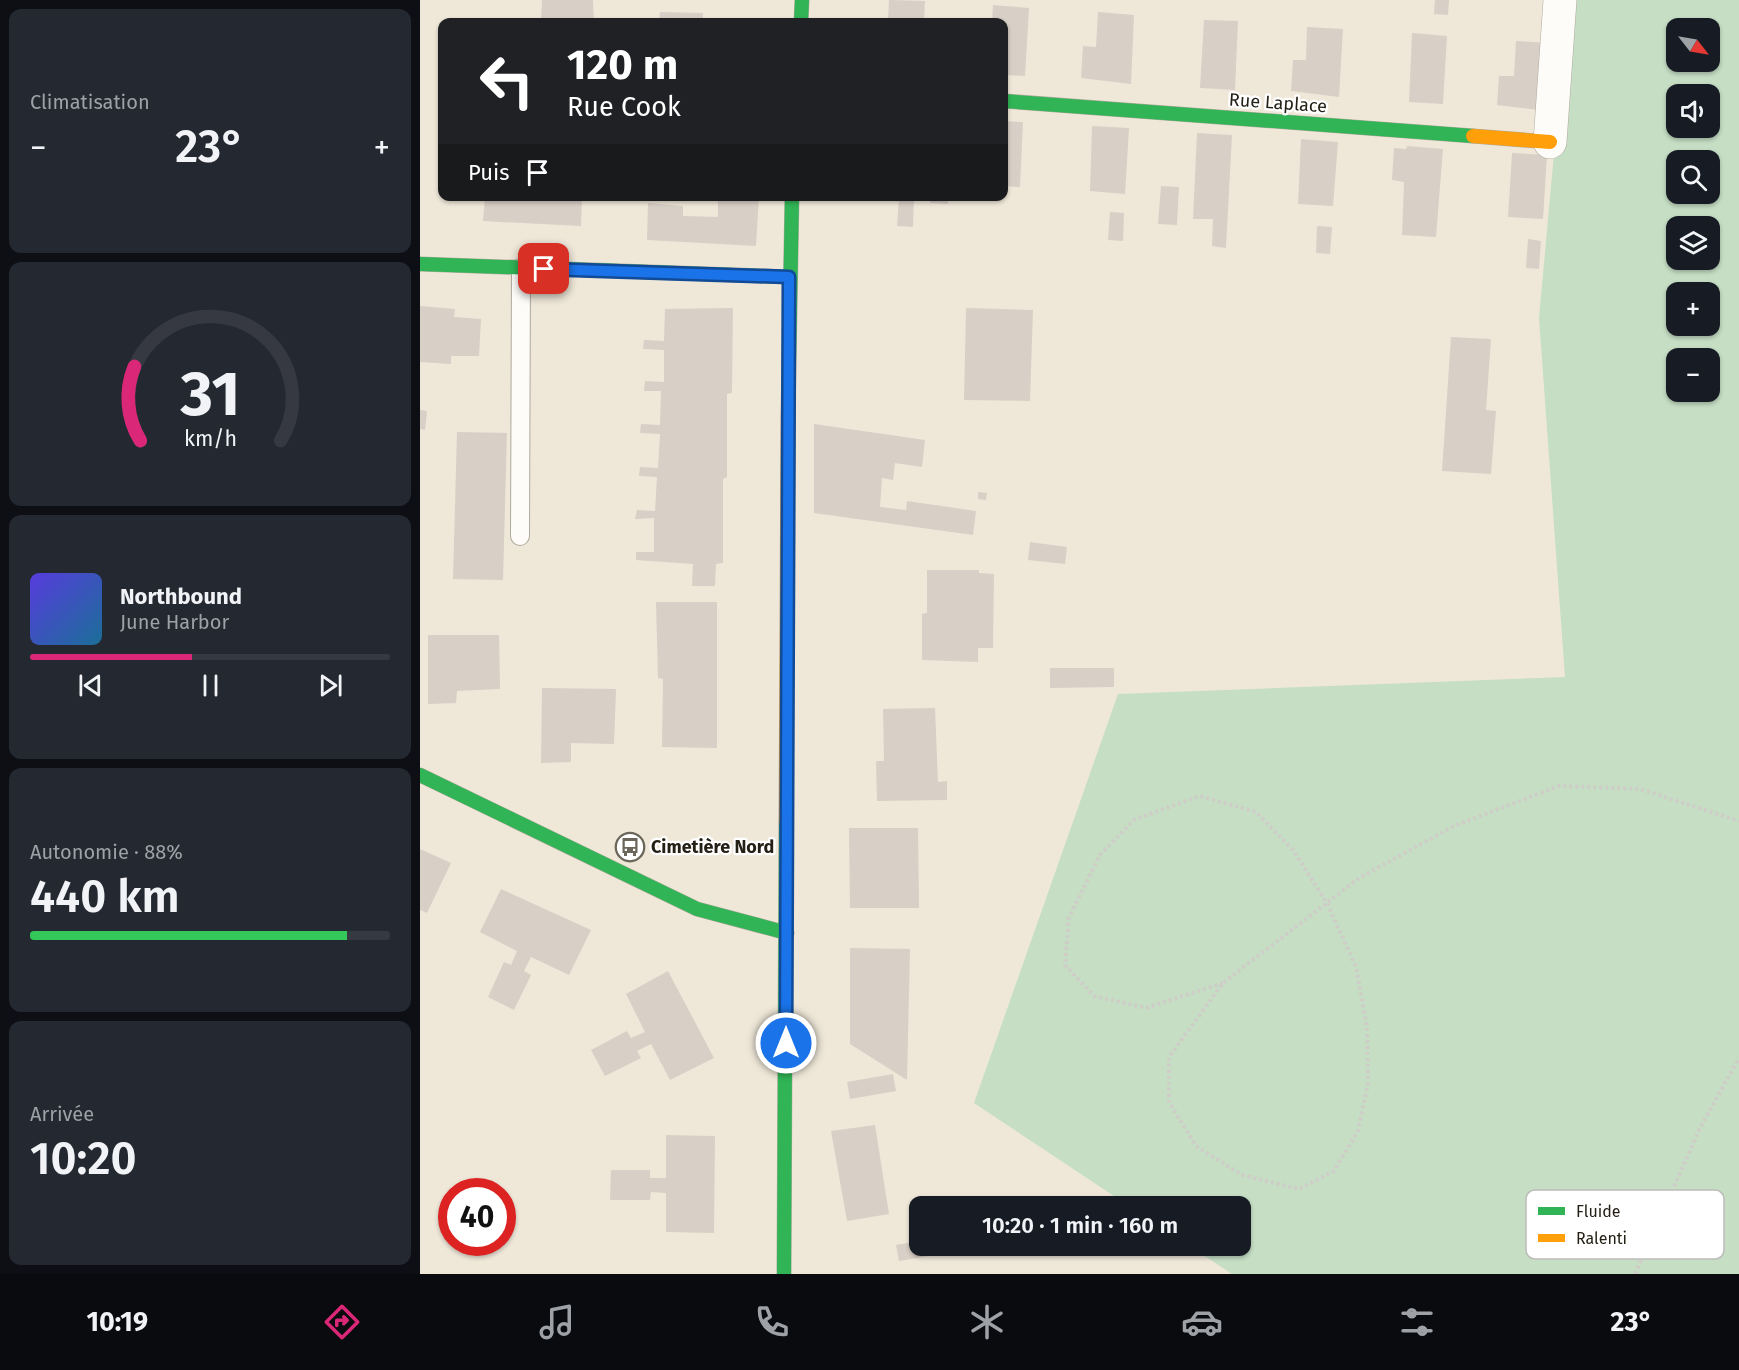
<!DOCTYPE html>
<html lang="fr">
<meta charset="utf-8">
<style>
:root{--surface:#171b24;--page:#242831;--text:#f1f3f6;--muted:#9ea1a6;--line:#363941;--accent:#db2777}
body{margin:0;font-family:"Fira Sans",sans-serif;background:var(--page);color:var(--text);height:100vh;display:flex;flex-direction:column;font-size:22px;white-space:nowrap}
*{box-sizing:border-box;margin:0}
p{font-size:20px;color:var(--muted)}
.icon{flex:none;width:33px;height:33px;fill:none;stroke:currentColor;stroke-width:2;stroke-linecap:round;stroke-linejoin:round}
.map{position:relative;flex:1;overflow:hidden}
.side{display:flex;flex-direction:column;gap:9px;padding:9px;background:#0d0f14;width:420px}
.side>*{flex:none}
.top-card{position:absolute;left:18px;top:18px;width:570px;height:183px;border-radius:12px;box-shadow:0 2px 4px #0004;background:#202124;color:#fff;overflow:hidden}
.needle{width:39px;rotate:121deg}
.fabs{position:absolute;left:1246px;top:18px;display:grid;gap:12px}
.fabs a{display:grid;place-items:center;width:54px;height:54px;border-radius:12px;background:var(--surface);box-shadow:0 2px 4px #0004;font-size:30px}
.speed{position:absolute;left:18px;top:1178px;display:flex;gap:12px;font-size:30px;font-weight:700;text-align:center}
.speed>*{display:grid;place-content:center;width:78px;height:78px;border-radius:50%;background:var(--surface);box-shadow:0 2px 4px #0004;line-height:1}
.speed .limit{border:9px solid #d22;background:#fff;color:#111}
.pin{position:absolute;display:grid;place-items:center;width:51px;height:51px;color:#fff;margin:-26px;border-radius:12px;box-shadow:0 3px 9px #0006}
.me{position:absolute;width:66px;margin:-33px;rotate:0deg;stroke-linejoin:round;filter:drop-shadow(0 0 4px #0008)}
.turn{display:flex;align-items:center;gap:21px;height:126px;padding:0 30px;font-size:27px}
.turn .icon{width:78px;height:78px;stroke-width:2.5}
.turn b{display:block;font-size:42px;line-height:51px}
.then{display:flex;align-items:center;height:57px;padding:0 30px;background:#0003;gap:12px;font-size:22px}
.big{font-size:45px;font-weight:600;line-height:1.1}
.side .tile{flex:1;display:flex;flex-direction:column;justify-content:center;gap:9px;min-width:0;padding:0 21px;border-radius:12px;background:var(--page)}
.side .dial{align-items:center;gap:0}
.dial svg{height:156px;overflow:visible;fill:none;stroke:var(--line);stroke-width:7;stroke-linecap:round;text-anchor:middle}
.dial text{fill:var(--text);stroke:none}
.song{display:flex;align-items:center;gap:18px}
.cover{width:72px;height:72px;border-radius:9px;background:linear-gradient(135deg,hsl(250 70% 55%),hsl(200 70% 35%))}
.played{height:6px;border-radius:3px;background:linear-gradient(90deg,var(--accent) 45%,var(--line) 45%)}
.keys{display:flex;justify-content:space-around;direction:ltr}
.heat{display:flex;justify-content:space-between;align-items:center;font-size:33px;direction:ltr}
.charge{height:9px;border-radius:4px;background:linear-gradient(90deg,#34c759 88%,var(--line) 0)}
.trip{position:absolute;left:489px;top:1196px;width:342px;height:60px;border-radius:12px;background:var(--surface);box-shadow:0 2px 4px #0004;font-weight:600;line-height:60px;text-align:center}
.tab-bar{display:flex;height:96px;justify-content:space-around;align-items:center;background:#090b0e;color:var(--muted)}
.tab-bar .icon{width:42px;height:42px}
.tab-bar .selected{color:var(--accent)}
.tab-bar b{font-size:27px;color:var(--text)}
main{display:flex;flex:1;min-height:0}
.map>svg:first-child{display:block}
.green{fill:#c5dec4;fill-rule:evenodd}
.building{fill:#d8cfc6}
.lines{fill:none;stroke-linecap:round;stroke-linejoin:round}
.lane-casing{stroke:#afa99e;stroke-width:20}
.street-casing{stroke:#afa99e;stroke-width:34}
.fast-casing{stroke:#afa99e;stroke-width:15}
.slow-casing{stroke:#afa99e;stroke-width:15}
.path{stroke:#cfcdc8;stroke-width:4;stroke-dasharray:3 3;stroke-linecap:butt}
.lane{stroke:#fdfcf9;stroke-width:18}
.street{stroke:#fdfcf9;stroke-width:33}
.fast{stroke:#30b455;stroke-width:14}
.slow{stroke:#ff9f0a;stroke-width:14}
.route-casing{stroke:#114b97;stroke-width:15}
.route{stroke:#1a73e8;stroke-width:10}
.labels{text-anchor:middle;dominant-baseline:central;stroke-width:4.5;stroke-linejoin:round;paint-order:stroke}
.street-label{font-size:18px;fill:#242015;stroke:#fff}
.poi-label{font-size:18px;font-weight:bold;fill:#242015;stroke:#fff;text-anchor:start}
.key{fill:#fff;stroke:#bdbcb9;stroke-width:1.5}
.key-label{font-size:16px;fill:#242015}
</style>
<main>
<section class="side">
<div class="tile"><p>Climatisation</p>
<div class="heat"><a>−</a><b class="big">23°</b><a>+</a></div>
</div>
<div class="tile dial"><svg viewBox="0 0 100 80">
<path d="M14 69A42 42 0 1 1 86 69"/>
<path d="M14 69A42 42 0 0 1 11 31" stroke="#db2777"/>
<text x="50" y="56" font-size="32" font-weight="700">31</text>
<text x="50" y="72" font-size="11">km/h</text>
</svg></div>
<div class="tile">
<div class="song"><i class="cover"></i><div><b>Northbound</b><p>June Harbor</p></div></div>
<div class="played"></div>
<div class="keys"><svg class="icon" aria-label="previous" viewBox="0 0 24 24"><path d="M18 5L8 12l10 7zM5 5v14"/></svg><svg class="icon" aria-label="pause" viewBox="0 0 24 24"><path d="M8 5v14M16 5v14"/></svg><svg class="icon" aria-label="next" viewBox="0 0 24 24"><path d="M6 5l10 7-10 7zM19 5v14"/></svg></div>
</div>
<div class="tile"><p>Autonomie · 88%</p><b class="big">440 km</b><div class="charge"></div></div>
<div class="tile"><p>Arrivée</p><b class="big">10:20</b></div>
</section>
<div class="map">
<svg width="1319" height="1274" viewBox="0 0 1319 1274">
<rect width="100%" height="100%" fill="#efe8d9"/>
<!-- green -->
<path class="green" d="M1148,0H1319V1274H812L768,1245H820V1206H709L554,1103L698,694L1145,677L1119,318ZM1257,28H1290V62H1257ZM1257,94H1290V128H1257ZM1257,160H1290V194H1257ZM1257,226H1290V260H1257ZM1257,292H1290V326H1257ZM1257,358H1290V392H1257Z"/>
<!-- building -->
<path class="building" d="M122,0H173L174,22H121Z
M469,0L505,1L504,22H468Z
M1015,0H1029L1028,15L1014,14Z
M573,5L609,8L605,76L584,75V22H572Z
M240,12L283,13V22H239Z
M678,12L714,15L711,84L661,78L663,46L676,47Z
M784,20L818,21L815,90L780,88Z
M887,27L923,29L919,97L871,91L873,60H886Z
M992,33L1027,36L1023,104L989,102Z
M1096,41L1132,43L1128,111L1077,105L1079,76H1094Z
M584,121L603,122L600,187L584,186Z
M672,126L709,128L705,194L670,191Z
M777,133L812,135L806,248L792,246L793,219H773Z
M881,139L918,142L913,206L878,204Z
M987,146L1023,149L1016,237L982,235L984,182L972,180L974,148L986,149Z
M1092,153L1127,155L1123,219L1088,217Z
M741,186L759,187L757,225L738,224Z
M65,196H162L161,226L63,221Z
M298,196H339L336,246L227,240L228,203L263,206V216L298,217Z
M511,196H528V204L510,203Z
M479,198L494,199L493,227L477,226Z
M690,212L704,213L703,241L688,240Z
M897,226L912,227L910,254L896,253Z
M1108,239L1121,241L1119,269L1106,268Z
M0,306L35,309L34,317L61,319L59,356H31V364L0,362Z
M313,308L312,393L307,394V477L303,479V563L296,564L295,586H272L273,564L216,560V552H234V518L215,519L217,510L235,511L237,477L219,476L220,467L238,468L240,434L220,433L221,424L240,425L241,391H224L225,381L244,382V350L223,349L224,340L244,341L245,309Z
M546,308L613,310L610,401L544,400Z
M1031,337L1071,339L1066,410L1076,411L1071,474L1022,471Z
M0,410L7,411L5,430L0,429Z
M394,424L505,440L502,467L475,463L473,480L462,478L460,507L486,510L487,501L556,511L553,535L394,513Z
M37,432L87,433L83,580L33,579Z
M558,492L567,493L566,500L558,499Z
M610,542L647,547L645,564L608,560Z
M507,570H559V573L574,574L573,648H558V662L502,660V614L507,613Z
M236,602H297V748L242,747L243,679L238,678Z
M8,635H79L80,689L37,691L36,703L8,704Z
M630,668H694V687L630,688Z
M122,688L196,689L194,744L151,743V762L121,763Z
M515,708L518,782L527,781V800L457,801L456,761H464L463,709Z
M429,828H498L499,908H430Z
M0,849L31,863L7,913L0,910Z
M81,889L171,930L149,975L111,957L104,971L111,975L94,1010L68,997L84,962L91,965L97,951L60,932Z
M430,948L490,949L487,1080L430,1044Z
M248,971L294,1058L250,1080L231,1044L217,1051L221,1058L185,1076L171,1050L207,1031L211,1038L225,1032L206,994Z
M473,1074L476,1091L430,1099L427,1082Z
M455,1125L469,1214L427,1221L411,1131Z
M246,1135L295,1136L294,1233L246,1232V1193L231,1192L230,1200H190L191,1170H230V1178H246Z
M500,1241V1245H526L527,1253L479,1261L476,1245Z"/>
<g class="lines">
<!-- lane casing -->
<g class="lane-casing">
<path id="lane" d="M100,536L101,268"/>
</g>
<!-- street casing -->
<g class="street-casing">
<path id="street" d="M1130,142L1140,0"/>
</g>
<!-- fast casing -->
<g class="fast-casing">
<path id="fast" d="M381,22L382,0
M584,101L1053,136
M0,264L369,277
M368,417L372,196
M0,775L277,909L367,933
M364,1274L366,821"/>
</g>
<!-- slow casing -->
<g class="slow-casing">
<path id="slow" d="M1053,136L1130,142
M366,821L368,417"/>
</g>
<!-- path -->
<path class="path" d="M803,983L726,1008L674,996L645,965L649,917L680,855L715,819L780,796L836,812L873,850L907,903L936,967L947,1028L948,1083L938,1131L914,1171L879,1189L822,1175L776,1146L749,1102V1057L803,983L939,878L1034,826L1139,786L1220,789L1319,821
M1215,1274L1280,1128L1319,1058"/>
<!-- lane -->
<use href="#lane" class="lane"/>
<!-- street -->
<use href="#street" class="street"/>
<!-- fast -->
<use href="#fast" class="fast"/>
<!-- slow -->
<use href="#slow" class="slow"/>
</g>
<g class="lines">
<!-- route casing -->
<g class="route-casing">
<path id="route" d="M124,269L369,277L366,1043"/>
</g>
<!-- route -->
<use href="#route" class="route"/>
</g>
<!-- icons -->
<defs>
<g id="bus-ring" transform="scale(1.5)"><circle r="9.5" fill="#fff" stroke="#6b665a" stroke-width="1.5"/><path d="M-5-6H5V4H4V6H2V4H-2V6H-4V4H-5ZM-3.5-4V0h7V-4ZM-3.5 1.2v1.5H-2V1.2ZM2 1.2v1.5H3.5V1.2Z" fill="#6b665a"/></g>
</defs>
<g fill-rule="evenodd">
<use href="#bus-ring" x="210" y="847"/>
</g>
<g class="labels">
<!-- street labels -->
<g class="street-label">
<text transform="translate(858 103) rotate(4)">Rue Laplace</text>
</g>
<!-- poi labels -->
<g class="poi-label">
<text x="231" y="847">Cimetière Nord</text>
</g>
</g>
<!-- legend -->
<rect x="1106" y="1190" width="198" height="69" rx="9" class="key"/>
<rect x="1118" y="1207" width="27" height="8" fill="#30b455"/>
<rect x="1118" y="1234" width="27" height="8" fill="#ff9f0a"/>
<g class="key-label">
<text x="1156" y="1217">Fluide</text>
<text x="1156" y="1244">Ralenti</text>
</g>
</svg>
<div class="fabs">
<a><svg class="needle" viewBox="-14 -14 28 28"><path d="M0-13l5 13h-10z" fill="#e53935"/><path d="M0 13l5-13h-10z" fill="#9ea1a6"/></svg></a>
<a><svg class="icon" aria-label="sound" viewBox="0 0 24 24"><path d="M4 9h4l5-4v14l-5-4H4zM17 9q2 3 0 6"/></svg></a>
<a><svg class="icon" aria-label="search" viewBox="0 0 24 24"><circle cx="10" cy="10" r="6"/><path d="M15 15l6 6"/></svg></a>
<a><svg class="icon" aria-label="layers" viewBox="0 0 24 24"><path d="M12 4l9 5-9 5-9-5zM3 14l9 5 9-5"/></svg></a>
<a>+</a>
<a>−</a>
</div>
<div class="speed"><div class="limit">40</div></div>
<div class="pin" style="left:124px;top:269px;background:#d93025"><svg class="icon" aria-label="arrive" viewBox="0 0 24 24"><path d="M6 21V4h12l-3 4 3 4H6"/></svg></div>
<svg class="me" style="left:366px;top:1043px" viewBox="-20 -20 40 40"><circle r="17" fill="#1a73e8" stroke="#fff" stroke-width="3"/><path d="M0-11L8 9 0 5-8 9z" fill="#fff"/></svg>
<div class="trip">10:20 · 1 min · 160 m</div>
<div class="top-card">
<div class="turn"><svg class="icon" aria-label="left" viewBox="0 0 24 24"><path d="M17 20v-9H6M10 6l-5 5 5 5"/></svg><div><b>120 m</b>Rue Cook</div></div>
<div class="then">Puis<svg class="icon" aria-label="arrive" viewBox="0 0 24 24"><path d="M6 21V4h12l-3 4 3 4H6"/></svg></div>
</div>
</div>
</main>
<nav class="tab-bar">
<b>10:19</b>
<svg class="icon selected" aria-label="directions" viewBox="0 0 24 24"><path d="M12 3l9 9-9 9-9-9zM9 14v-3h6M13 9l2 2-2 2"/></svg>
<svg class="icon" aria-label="music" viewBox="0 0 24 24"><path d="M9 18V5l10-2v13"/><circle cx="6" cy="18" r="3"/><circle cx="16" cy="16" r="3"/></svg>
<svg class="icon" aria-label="phone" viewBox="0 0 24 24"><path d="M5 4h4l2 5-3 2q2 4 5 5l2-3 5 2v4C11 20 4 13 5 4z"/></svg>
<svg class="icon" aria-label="climate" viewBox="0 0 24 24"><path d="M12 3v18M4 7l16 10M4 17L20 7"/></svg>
<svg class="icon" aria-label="car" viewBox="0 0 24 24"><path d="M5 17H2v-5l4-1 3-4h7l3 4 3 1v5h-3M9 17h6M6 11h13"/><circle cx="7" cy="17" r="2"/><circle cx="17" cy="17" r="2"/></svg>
<svg class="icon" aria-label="filters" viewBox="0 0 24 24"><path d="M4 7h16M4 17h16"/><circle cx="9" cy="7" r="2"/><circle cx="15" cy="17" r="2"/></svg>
<b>23°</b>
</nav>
